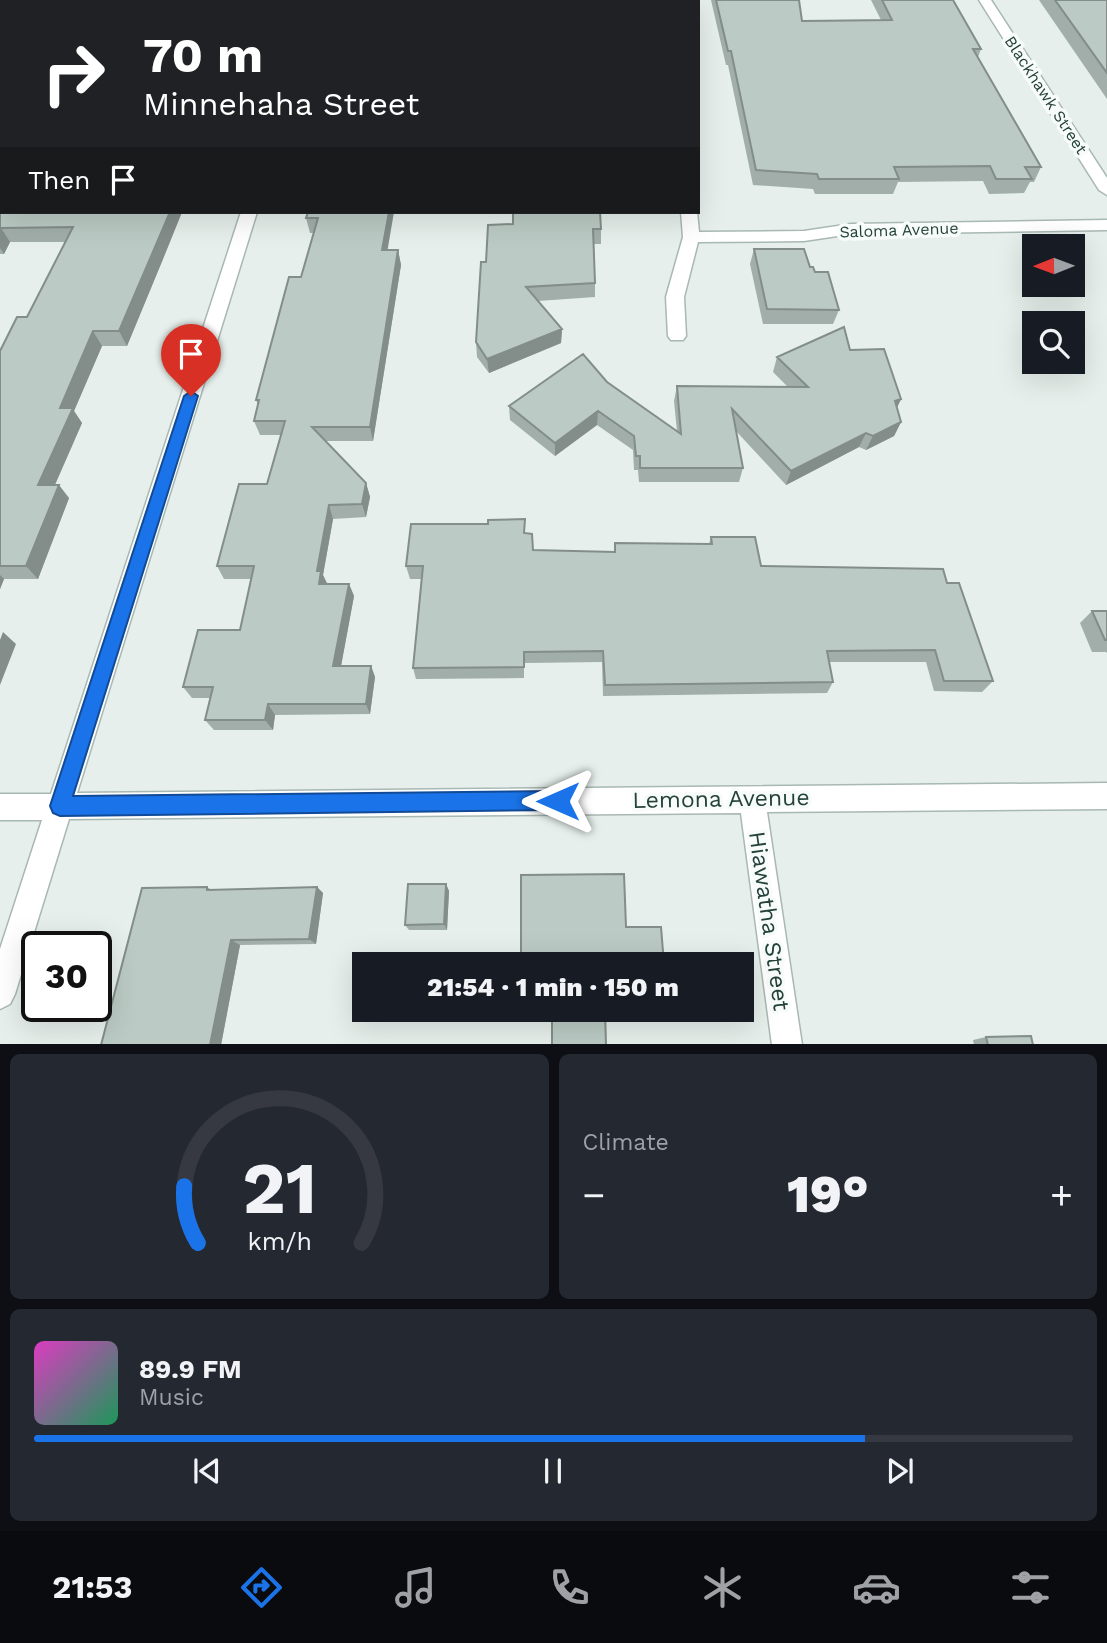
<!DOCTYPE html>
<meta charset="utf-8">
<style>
:root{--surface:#171b24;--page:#242831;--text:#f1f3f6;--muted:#9ea1a6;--line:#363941;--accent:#1a73e8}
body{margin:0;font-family:"Work Sans",sans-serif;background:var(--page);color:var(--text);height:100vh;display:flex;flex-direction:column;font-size:26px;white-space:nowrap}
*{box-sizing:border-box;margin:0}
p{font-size:23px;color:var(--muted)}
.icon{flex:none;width:38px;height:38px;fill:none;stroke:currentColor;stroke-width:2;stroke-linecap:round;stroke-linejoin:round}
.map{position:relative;height:1044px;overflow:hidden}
.panel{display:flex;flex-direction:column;gap:10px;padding:10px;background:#0d0f14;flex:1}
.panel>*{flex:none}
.hud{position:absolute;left:0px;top:0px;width:700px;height:214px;box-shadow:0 7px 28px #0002;background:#202124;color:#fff;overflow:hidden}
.needle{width:46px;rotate:269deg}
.fabs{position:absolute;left:1022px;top:234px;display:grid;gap:14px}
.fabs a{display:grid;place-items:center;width:63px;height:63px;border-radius:0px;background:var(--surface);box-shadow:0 7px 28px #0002;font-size:35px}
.speed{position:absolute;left:21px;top:931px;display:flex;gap:14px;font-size:35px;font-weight:700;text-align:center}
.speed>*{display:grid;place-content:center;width:91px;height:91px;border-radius:50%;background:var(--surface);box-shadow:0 7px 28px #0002;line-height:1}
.speed .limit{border:4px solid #111;border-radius:10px;background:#fff;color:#111}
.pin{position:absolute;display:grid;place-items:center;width:60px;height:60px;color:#fff;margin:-72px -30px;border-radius:50% 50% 50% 0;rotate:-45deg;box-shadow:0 0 7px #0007}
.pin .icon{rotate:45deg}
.me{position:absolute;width:77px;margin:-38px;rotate:270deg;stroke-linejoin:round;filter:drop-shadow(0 0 5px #0008)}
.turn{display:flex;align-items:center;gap:24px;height:147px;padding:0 28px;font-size:32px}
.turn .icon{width:91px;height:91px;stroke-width:2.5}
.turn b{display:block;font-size:49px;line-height:60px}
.then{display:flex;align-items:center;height:66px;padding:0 28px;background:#0003;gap:14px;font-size:26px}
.big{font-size:52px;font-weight:800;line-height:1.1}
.panel .card{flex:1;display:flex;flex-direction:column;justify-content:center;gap:10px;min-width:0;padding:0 24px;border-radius:10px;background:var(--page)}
.panel .dial{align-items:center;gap:0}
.dial svg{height:182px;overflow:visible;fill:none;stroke:var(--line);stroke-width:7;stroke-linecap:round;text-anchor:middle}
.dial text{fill:var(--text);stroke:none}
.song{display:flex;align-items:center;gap:21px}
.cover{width:84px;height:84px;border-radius:10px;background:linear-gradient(135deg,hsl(310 70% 55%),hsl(150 70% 35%))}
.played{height:7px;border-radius:4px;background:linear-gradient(90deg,var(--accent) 80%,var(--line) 80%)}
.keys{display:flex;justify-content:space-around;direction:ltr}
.heat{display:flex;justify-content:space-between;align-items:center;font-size:38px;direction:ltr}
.panel .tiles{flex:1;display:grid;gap:10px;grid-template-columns:1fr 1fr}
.card:last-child{grid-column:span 2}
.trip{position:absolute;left:352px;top:952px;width:402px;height:70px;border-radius:0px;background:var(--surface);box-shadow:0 7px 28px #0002;font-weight:800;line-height:70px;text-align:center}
.tab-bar{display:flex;height:112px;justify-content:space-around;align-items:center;background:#090b0e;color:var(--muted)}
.tab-bar .icon{width:49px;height:49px}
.tab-bar .active{color:var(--accent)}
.tab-bar b{font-size:32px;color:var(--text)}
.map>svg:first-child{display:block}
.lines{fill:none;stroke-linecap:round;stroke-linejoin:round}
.minor-casing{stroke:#a8b8b2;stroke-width:3}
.minor{fill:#fff;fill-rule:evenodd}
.wall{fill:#a1aea9}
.shaded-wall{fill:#838d89}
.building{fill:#bbcac4;stroke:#838d89;stroke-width:2}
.route{fill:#1a73e8;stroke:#114b97;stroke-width:2}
.labels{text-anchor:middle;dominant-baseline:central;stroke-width:7;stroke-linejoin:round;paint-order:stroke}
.far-street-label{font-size:16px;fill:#24423a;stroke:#f7fbf9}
.near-street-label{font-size:23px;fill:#24423a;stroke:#f7fbf9}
</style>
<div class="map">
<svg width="1107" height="1045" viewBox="0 0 1107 1045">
<rect width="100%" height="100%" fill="#e6efeb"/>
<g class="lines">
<!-- minor casing -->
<g class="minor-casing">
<path id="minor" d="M9,0H22L8,2Z
M650,0H662L663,2H651Z
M979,0H991L1107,178V195L1099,190Z
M2,14V23L0,24V15Z
M0,66H2V74H0Z
M241,212H257L77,793L1107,783V809L767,812L802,1045H772L741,813L69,819L15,994L10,1004L0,1009V949L42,820H0V794H51Z
M681,212H697L699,232L804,231L851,224L1107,220V230L851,234L804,241L698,242L684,297L686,336L683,340H671L668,336L666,297L683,237Z"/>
</g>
<!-- minor -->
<use href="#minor" class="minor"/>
</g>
<!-- wall -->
<path class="wall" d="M711,0H799L802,21L881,20L871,0H953L981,49L978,57L1041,167L1034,182H1030L1024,193L989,194L983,181L898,182L893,194H815L813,189L753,185L728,65H726Z
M1039,0H1107V99Z
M0,75L2,212H182L163,259L127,346H102L74,411L82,423L55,485L69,498L38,579H4L0,589V351L27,317L66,242H10L4,254H0Z
M308,212L388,250H398L401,265L373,441H326L366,483L370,497L366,517L333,519L323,575L326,584H349L354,596L341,666H371L375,677L370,714L275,715L273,730H214L205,720L210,698H192L183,687L240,630L251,579H224L217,566L267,484L281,435H260L254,421L258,405L256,400L301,277L314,233H310L306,218Z
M513,224L601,229V244H594L595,283V297L538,301L562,329L561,343L489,373L477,357L476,342L486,262Z
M754,249L810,267L815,272L839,310L833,324H763L750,264Z
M850,350L901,399L897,408L901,422L894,436L866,450L859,447L786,485L736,431L743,468L739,482H639L638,470H634L633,450L597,425L555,456L510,420L509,406L607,382L677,431L674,401L677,386L788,387L773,372L777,357Z
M488,524L525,533L533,550L614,552L615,543L709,544L711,537L761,566L947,583L993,681L982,692L934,691L926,662H829L833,682L827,693L603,696L602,662L524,663V678L416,679L413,668L421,579H410L406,566Z
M1092,611H1107V653L1106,652H1092L1080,623Z
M446,884L449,891L447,930H409L405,925Z
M207,887L212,890L317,887L323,893L316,944L240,945L221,1045H101Z
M626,927L544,959H522L521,954Z
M986,1037L1033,1045H974L973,1040Z"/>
<!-- shaded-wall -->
<path class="shaded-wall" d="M170,212H182L163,259L127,346L119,331Z
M389,212H394L385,265L382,250Z
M1,228L10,242L4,254L0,248V229Z
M398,250L401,265L373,441L370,427Z
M562,329L561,343L489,373L487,359Z
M93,331L102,346L74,411L82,423L49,498L38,485L60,408Z
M901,399L894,413L895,401Z
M598,411L597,425L555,456V443Z
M901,422L894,436L866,450L873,436Z
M866,433L859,447L786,485L791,471Z
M366,483L370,497L366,517L362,504Z
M59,485L69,498L38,579L26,566Z
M329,505L333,519L323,575L327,583L325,596L319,584L317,571Z
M0,575L4,579L0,589Z
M349,584L354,596L339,677L333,666Z
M3,632L16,644L0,685V640Z
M371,666L375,677L370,714L366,704Z
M268,704L275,715L273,730L265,720Z
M446,884L449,891L447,930L444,924Z
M317,887L323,893L316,944L309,939Z
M231,940L240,945L221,1045H210Z"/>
<!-- building -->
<path class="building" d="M50,0H607V2H49Z
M716,0H799L802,21L892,20L882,0H953L981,49H973L1041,167H1025L1032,179H996L990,166L894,167L899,179H819L817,174L756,170L731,51H728Z
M1055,0H1107V73Z
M2,72V212H170L119,331H93L60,408H73L38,485H59L26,566H0V351L17,317H27L73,227L1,228L0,229V75Z
M308,212H389L382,250H398L370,427H312L366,483L362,504L329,505L317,571H321L319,584H349L333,666H371L366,704H268L265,720H205L213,687H183L198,630H240L254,566H217L239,484H267L285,421H254L259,400H256L289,277H301L318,218H306Z
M513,212H600L601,229H593L595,283L526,287L562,329L487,359L476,342L481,262H486L488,225L513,224Z
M754,249H804L810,267H813L815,272H828L839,310L767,309Z
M844,327L850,350L884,349L901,399L895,401L901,422L873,436L866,433L791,471L732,409L743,468H640V456H636L634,436L598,411L555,443L509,406L583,354L607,382L681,434L677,386L808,387L777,357Z
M525,519L524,533L532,534L533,550L615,552V543L712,544L711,537H755L761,566L943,569L947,583H959L993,681H944L935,650L827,651L833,682L605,685L603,651L524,652V667L413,668L423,566H406L411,524H488V520Z
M1092,611H1107V640H1105Z
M624,874L626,927H661L664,964H544V954H521V875Z
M408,884H446L444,924L405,925Z
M207,887V890L317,887L309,939L231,940L210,1045H101L142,888Z
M552,1010H605L606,1045H552Z
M1031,1036L1033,1045H988L986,1037Z"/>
<!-- route -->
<path class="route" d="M191,391L198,396L73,796L558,791L565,794L568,801L565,808L558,810L60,816L53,813L50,806L184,396Z"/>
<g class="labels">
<!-- far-street labels -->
<g class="far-street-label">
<text transform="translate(1046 95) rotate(57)">Blackhawk Street</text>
<text transform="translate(899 230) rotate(-2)">Saloma Avenue</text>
</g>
<!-- near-street labels -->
<g class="near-street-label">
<text transform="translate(721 799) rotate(-1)">Lemona Avenue</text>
<text transform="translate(769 921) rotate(82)">Hiawatha Street</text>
</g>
</g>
</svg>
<div class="fabs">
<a><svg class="needle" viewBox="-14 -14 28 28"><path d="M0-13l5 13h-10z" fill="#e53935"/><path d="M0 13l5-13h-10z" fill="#9ea1a6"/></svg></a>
<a><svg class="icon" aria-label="search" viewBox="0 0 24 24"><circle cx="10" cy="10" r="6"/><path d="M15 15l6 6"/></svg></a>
</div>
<div class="speed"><div class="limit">30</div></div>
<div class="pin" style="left:191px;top:396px;background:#d93025"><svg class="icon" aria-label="arrive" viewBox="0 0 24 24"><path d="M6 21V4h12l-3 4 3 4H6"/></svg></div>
<svg class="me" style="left:558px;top:801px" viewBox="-20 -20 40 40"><path d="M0-17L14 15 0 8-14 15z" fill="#1a73e8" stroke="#fff" stroke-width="4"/></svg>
<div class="trip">21:54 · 1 min · 150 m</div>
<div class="hud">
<div class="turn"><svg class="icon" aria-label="right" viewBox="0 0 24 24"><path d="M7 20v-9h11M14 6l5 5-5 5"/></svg><div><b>70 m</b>Minnehaha Street</div></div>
<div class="then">Then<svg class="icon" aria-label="arrive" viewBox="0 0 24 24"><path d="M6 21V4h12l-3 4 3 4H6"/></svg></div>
</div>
</div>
<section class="panel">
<div class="tiles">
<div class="card dial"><svg viewBox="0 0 100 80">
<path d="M14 69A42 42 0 1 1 86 69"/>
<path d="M14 69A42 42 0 0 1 8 44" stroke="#1a73e8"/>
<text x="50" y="56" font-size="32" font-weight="700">21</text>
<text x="50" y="72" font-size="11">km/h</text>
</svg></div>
<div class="card"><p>Climate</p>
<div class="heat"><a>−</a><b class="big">19°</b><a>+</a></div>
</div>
<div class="card">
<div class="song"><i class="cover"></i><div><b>89.9 FM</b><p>Music</p></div></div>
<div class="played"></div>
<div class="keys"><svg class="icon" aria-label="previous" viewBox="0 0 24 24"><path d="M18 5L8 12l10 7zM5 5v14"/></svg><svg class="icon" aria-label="pause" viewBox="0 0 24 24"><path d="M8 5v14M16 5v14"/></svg><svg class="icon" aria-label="next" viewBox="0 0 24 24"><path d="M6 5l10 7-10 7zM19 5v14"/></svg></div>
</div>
</div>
</section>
<nav class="tab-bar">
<b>21:53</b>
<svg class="icon active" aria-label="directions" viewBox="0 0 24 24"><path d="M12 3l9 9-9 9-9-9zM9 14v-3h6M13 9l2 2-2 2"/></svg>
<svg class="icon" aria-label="music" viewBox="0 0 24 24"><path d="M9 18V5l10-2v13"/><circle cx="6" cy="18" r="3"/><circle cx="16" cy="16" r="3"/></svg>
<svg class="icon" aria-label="phone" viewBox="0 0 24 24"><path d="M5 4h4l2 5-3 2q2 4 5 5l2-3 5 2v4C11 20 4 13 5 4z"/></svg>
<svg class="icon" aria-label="climate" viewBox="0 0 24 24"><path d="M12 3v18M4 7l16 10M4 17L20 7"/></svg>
<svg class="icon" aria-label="car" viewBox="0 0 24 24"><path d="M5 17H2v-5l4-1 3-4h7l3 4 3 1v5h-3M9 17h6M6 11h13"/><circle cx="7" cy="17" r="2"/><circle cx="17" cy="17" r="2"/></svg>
<svg class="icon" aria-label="filters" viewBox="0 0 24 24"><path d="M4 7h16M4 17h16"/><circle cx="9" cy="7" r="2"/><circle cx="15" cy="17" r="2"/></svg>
</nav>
